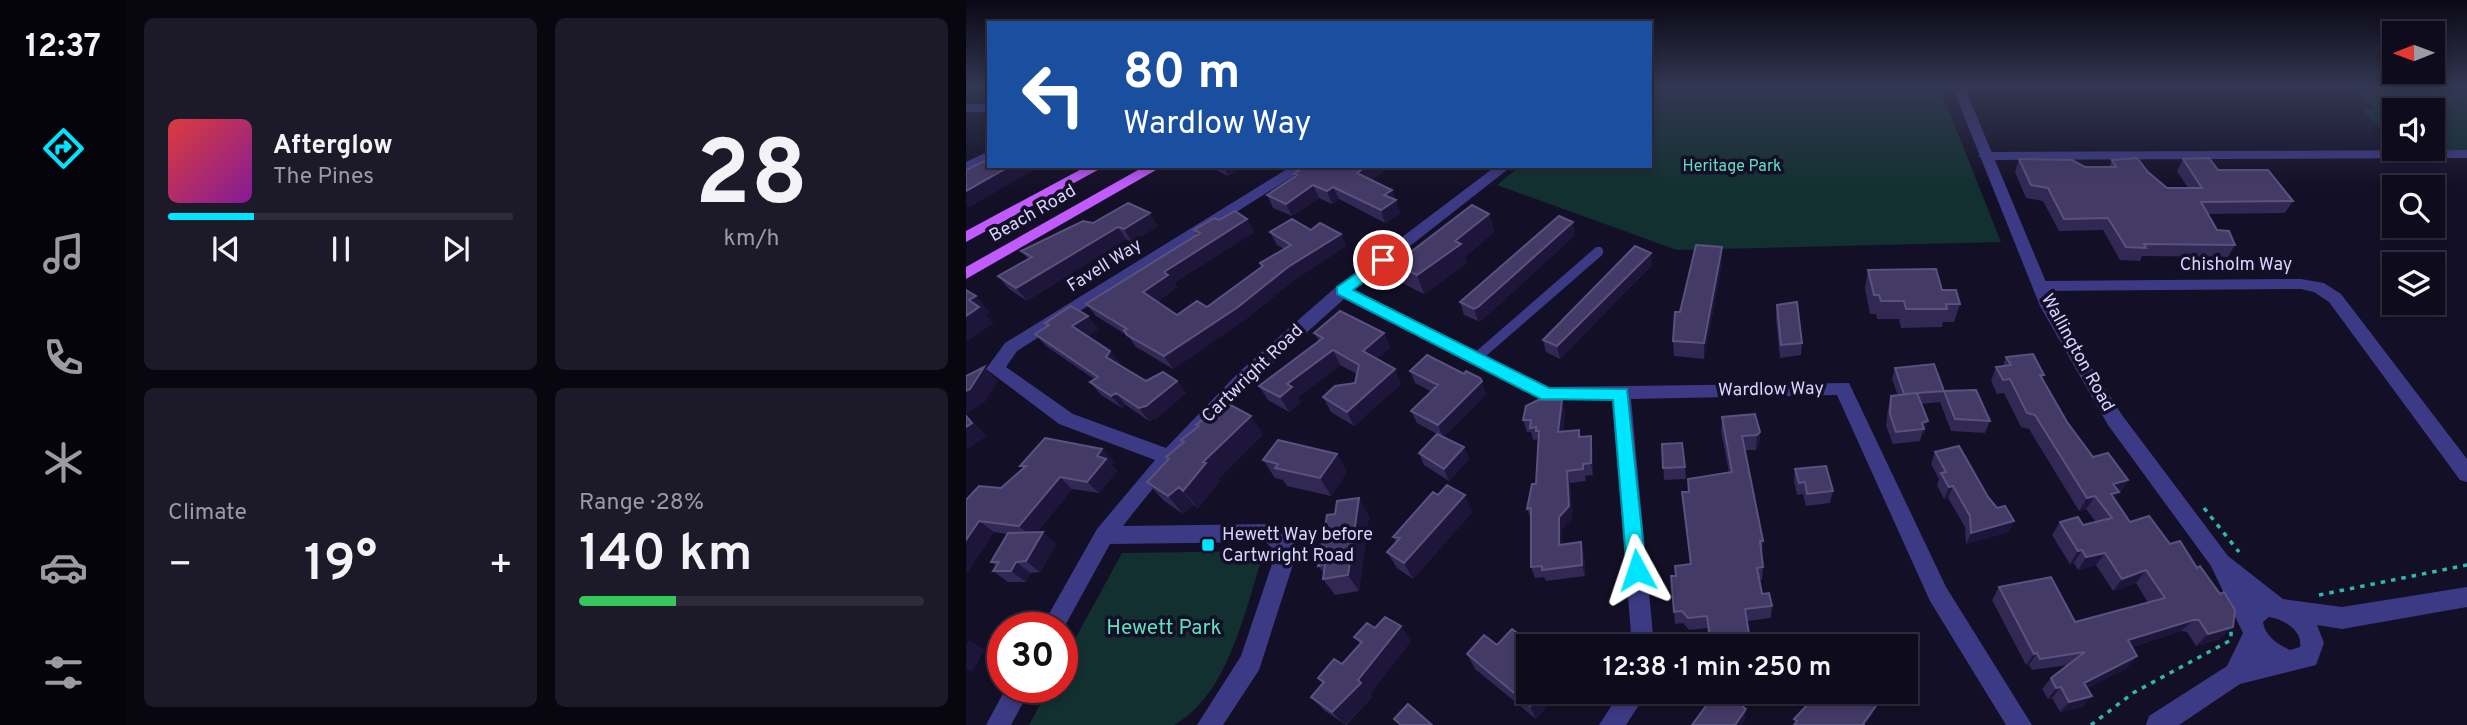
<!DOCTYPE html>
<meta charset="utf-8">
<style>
:root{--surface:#0e0b1c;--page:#1c1929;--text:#f1f3f6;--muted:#9b9ba3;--line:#2e2b3b;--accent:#00e5ff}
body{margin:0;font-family:Overpass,sans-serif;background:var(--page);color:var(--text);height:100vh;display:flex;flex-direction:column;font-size:26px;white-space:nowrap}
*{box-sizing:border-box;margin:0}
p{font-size:23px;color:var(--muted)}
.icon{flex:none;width:38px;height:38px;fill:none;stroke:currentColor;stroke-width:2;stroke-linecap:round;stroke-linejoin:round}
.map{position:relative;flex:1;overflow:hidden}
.side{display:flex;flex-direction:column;gap:18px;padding:18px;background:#08060f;width:840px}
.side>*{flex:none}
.banner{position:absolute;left:21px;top:21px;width:665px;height:147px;border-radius:0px;box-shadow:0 4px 10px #0003,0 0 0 2px var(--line);background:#1a4fa0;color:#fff;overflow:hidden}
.needle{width:46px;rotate:269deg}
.buttons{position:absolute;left:1416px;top:21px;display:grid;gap:14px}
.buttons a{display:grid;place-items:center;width:63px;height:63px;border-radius:0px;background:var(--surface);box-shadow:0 4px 10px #0003,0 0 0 2px var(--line);font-size:35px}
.speed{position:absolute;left:21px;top:612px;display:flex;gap:14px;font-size:35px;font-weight:700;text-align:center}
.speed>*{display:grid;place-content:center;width:91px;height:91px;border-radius:50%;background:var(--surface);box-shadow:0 4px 10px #0003,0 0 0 2px var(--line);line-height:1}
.speed .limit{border:10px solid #d22;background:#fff;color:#111}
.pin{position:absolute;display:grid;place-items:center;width:60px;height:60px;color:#fff;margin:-30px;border:4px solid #fff;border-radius:50%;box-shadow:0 2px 7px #0007}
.me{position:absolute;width:77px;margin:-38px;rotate:355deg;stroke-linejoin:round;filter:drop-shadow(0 0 5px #0008)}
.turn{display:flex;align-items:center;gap:24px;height:147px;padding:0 21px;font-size:32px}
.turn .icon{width:91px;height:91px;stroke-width:2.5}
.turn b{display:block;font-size:49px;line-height:60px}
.big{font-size:52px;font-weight:600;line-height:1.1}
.side .tile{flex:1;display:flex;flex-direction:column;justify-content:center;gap:10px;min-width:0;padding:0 24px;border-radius:10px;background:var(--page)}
.side .dial{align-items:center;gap:0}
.dial b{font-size:91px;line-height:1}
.song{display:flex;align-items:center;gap:21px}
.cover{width:84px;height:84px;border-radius:10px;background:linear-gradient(135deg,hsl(0 70% 55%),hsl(290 70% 35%))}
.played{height:7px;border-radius:4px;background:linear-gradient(90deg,var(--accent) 25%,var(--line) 25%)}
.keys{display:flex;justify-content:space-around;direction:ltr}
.heat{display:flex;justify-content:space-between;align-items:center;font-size:38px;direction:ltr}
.charge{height:10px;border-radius:5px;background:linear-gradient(90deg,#34c759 28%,var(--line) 0)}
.side .tiles{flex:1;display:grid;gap:18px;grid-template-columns:repeat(2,1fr)}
.trip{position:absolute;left:550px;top:634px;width:402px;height:70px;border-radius:0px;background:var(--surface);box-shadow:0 4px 10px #0003,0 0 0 2px var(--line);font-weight:600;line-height:70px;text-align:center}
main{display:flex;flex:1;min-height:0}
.tabs{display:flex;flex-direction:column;width:126px;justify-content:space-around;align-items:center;background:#06040b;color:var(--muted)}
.tabs .icon{width:49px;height:49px}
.tabs .active{color:var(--accent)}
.tabs b{font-size:32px;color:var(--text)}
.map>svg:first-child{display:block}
.green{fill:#12302f}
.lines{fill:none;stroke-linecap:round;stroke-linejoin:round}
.path{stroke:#2fb8b0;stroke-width:3.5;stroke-dasharray:4.5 6;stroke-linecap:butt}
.service-far1{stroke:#3d3a85;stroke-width:8}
.service{stroke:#3d3a85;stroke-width:10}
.minor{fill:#3d3a85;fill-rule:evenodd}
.tertiary{fill:#3d3a85;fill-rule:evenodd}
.primary{fill:#c25bff;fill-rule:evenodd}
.wall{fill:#312854}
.shaded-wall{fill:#1d163a}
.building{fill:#433a66;stroke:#5a527e;stroke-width:2}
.route{fill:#00e5ff;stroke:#0095a6;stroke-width:2}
.poi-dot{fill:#00e5ff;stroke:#130f26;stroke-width:2.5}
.labels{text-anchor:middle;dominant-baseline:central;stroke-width:7;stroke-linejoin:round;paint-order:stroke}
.far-park-label{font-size:16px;fill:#5fe0c0;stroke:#130f26}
.street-label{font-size:18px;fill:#d9d4ff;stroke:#130f26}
.poi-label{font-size:18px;fill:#d9d4ff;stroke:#130f26;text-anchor:start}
.near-park-label{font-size:21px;fill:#5fe0c0;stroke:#130f26}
</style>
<main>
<nav class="tabs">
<b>12:37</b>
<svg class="icon active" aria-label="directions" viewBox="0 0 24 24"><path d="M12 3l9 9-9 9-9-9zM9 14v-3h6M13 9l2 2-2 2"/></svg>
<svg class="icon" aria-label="music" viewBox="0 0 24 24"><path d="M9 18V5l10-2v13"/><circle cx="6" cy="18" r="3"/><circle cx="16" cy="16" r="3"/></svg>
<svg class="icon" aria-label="phone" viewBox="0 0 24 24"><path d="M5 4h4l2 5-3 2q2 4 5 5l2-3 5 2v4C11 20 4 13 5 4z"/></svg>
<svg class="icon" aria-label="climate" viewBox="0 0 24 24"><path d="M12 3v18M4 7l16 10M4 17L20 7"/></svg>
<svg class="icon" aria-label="car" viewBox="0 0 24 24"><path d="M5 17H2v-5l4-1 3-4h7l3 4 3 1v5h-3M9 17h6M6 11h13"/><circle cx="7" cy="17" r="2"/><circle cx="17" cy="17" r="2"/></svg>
<svg class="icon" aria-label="filters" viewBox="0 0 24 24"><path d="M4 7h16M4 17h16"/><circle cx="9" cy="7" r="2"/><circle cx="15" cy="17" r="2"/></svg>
</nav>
<section class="side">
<div class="tiles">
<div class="tile">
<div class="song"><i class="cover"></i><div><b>Afterglow</b><p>The Pines</p></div></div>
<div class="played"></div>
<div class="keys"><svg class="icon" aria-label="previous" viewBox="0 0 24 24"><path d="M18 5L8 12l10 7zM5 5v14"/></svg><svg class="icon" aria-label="pause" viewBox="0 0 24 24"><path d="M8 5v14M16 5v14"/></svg><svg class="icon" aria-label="next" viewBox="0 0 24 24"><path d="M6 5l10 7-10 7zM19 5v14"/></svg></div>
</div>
<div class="tile dial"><b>28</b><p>km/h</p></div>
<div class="tile"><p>Climate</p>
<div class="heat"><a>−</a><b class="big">19°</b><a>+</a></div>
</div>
<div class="tile"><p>Range · 28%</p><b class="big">140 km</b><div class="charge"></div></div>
</div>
</section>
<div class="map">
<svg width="1501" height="725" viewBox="0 0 1501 725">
<rect width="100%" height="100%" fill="#130f26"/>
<!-- green -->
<path class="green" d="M684,86H973L1035,242L711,250L531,185L554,166H684Z
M1385,86H1501V151L1438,150L1466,149V110H1428V141L1396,110L1409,109Z
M298,551C280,607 263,695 208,725H63L83,688H96V663L156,553Z"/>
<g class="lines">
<!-- path -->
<path class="path" d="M1238,508L1273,552
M1353,595L1501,565
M1125,725L1167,693L1265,640V628"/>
<!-- service-far1 -->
<path class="service-far1" d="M630,253L633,251"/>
<!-- service -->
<path class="service" d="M509,359L632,252"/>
<!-- minor -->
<path class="minor" d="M0,104H23V112H0Z
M1501,150V158L1019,160L1012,156L1019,152Z
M23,151V161L0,171V162Z
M326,166H343L51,351L40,367L107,414L200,448L273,372L370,287L530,166H546L388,290L583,387L883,383L980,587L1066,725H1040L964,601L871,395L665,399L688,646H666L646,400L575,399L378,299C299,369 222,441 157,526L304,524C315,528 326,538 332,549L293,670L257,725H231L275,656L310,552L300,542L144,544L96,631V628H75L131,529L189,460L93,424L20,369L39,343Z
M1335,279L1358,283L1375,294L1501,459V482L1494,480L1363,302L1348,292L1335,289L1074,291L1066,286L1074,281Z
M40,688H65L45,725H20Z
M655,691H682L660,725H633Z"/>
<!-- tertiary -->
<path class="tertiary" d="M986,86H998L1090,306L1112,346L1156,415L1262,556L1317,599L1376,607L1501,587V607L1376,629L1351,625L1358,643L1350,665L1274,684L1213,725H1180L1183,716L1261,666L1277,633L1245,566L1142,425L1074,306ZM1303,617C1318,619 1337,631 1334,647L1324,650C1311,644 1299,636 1297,622Z"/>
<!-- primary -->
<path class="primary" d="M121,166H139L0,242V231Z
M179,166H197L0,279V267Z"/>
</g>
<!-- wall -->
<path class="wall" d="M1053,159L1119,167H1143L1146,160L1182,172L1201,188H1222L1211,171L1217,159L1252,170L1327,201L1319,213L1242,214L1251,230L1269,245L1262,257L1176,256L1174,261L1154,260L1137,230L1093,231L1077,201L1060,198L1049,172Z
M243,166H277L262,176Z
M421,169L405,180L426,190L434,213L419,223L373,199L366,204L353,198L326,216L307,208L301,195L329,177L328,174Z
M523,214L528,232L499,257L501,263L458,294L436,283L429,264Z
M281,219L288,232L208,283L211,287L191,302L211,315L241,307L296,267L294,263L318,249L311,245L304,232L345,230L375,234L380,246L328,280L280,319L207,369L170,347L162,336L130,316L120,304L231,235L228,230L253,220Z
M127,223L192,226L166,242L160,239L61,301L43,289L32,276L62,259L55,251Z
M609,235L516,320L512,321L498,315L494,302Z
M756,247V263L738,359L708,356L707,341L714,312Z
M686,265L594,359L580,352L577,340Z
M902,270L976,290L994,304L988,322H977L976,327L935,328L933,319H911L910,314H904L899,288Z
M811,305L836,343L835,355L814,358L810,318Z
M79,323L132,329L121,336L144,351L154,363L153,365L180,381H211L220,393L190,419L183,421L160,405L156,408L135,395L124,382L128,379L80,346L69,334L81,326Z
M348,333H418L424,348L411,359L435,384L388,426L365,412L357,397L389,383L391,374L374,365L332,397L335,402L323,412L302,400L293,386L353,341Z
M1040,357L1078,375L1076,379L1101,422L1127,457L1162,480L1153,494L1151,495L1148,499L1164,522L1254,639L1230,646L1221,632L1215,631L1166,647L1161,668L1121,688L1126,696L1116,707L1094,712L1086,698L1082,699L1076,689L1085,678L1102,665L1066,670L1063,665H1060L1026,600L1033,587L1109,622L1182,603L1170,583L1147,591L1130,565L1112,570L1108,563L1104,564L1086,535L1094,522L1117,525L1130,522L1120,509L1113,511L1063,429L1055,427L1038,393L1031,394L1025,381L1030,367L1037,366Z
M929,368L978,391L1024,421L1019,433L985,431L974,402L955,404L962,421L958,433L956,434L954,441L927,444L920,426L922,409L925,396H932L926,379Z
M444,371L520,394L477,437L498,447L503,459L483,481L458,465L453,453L471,434L451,423L445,411L466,392L449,383Z
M599,412L597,432L614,437L627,448V475L619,476L620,481L604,483L606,518L596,529V544L615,542L618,554L619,576L580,581L578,577L569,578L565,567V520L561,509L570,484L572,439L567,440L565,432H561L557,420Z
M756,417L794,432L793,446L790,450H779L797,541L796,554L797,567L796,580H794L796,594L806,606L805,618L781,621L785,646H744L741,628L723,630L717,623L709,624L705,576H710L724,564L716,492H723L722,479L763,472L755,431Z
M230,425L297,434L252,479L254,481L232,508L228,505L217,514L197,500L181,482L202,459L200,457L218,443L215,440L232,427Z
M696,444L719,467L720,479L698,480Z
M969,452L1022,497L1031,508L1048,521L1042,532L1000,544L999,527L982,498L978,499L971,485L973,479L965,464Z
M371,454L381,472L365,496L321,486L317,480L309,478L297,460Z
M148,461L145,465L151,471L133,493L106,489L70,533L90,544L74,572L64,573L60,582H42L27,571L30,566L25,562L41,534L28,532L0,574V500L35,488L57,468L54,466Z
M829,469L867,491L864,503L840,506L837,494L831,495L828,481Z
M506,512L447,579L431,568L421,552L430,542L427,537Z
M369,514L403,516L393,591L369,595L357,579L358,573L352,566Z
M409,628L445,641L404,694L406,697L380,725L359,711L345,697L357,684L352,678L376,664L394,644L388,637Z
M562,642V691H595L570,719L509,669L501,654L531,645Z"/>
<!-- shaded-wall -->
<path class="shaded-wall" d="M0,86H23V90L21,92L0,94Z
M44,166H75L2,208L0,205V191Z
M257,166H277L262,176Z
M401,166H420L421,169L396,186L391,173Z
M347,185L353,198L326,216L320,204Z
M367,187L373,199L366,204L361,191Z
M426,190L434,213L419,223L415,210L418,195Z
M184,213L192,226L166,242L158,229Z
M523,214L528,232L499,257L501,263L458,294L451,275L489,241Z
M281,219L288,232L208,283L211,287L186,305L177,292L198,272Z
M607,222L609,235L516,320L512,321L508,309Z
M152,227L160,239L61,301L50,288Z
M375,234L380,246L328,280L280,319L207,369L198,356L322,267Z
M756,247V263L738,359V343Z
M685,253L686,265L594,359L591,346Z
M10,296L24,312L20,315L28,323L0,342V316L3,300Z
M122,316L132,329L116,339L106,326Z
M418,333L424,348L404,365L397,351Z
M367,350L374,365L332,397L335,402L323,412L314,397L321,384Z
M144,351L154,363L150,370L140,357Z
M18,367L32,381L19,402L0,414V391Z
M429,369L435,384L388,426L381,412Z
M211,381L220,393L190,419L183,421L173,408Z
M516,381L520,394L477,437L472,425Z
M150,393L160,405L156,408L145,396Z
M596,400L599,412L595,444L592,432Z
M0,415L21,436L0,450Z
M285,416L297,434L252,479L254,481L232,508L217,491L237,462Z
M962,421L958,433L956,434L958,429L956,423Z
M794,432L793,446L790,450L791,435Z
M625,436L627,448V475L625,463Z
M498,447L503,459L483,481L478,469Z
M136,449L148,461L145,465L151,471L133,493L121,482L131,456Z
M371,454L381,472L365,496L354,478Z
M601,471L604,483L606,518L596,529L597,556L593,545V517Z
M94,477L106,489L66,537L53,526Z
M1162,480L1144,506L1136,508L1143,497L1147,484Z
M987,486L982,498L978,499L983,487Z
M213,487L228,505L217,514L202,496Z
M499,495L506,512L447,579L438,563Z
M1129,496L1120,509L1113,511L1121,498Z
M393,498L403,516L393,591L382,575Z
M13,521L28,532L0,574V540Z
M1048,521L1042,532L1000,544L1005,533Z
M77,532L90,544L74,572L60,561Z
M615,542L618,554L619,576L616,565Z
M1116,550L1108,563L1104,564L1112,551Z
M1139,553L1130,565L1112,570L1120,557Z
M50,562L64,573L60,582L45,571Z
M1180,570L1170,583L1147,591L1156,579Z
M1227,620L1215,631L1152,651L1162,640Z
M435,626L445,641L404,694L392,680Z
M1267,627L1254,639L1230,646L1242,634Z
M3,640L19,650L6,672L0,669V645Z
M1071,653L1063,665H1060L1068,654Z
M1171,656L1161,668L1109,694L1118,683Z
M395,683L406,697L379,725L366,712Z
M1095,687L1086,698L1082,699L1090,688Z
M577,691H595L570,719L564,706Z
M1126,696L1116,707L1094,712L1103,702Z
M912,703L907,714L899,725H896Z
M780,709L779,721L776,725H769Z"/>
<!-- building -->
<path class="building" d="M1171,158L1182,172L1201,188H1236L1217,159L1243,158L1252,170H1302L1327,201L1235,202L1251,230L1263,231L1269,245L1178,244L1180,248L1160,247L1142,218L1098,219L1082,188L1065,185L1053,159L1106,160L1119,167H1150L1146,160Z
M23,159V166H44L0,191V170Z
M339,166H401L391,173L426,190L418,195L430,200L415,210L367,187L361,191L347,185L320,204L301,195L331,175L328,174Z
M162,203L184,213L158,229L152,227L50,288L32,276L66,257L55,251L117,221L127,223Z
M506,205L523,214L489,241L495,244L451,275L429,264Z
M269,211L281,219L198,272L202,275L177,292L211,315L231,301L241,307L297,266L294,263L325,245L304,232L326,219L345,230L354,223L375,234L322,267L272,307L198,356L161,335L158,330L161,329L120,304L234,233L228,230L248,218L253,220Z
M593,216L607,222L512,307L508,309L494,302Z
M730,245L756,247L738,343L707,341L709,312H714Z
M669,246L685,253L591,346L577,340Z
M970,269L976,290H990L994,304H980L981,309H940L938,301H915L913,295H908L902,270Z
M0,290L10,296L3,300L13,307L0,316Z
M831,302L836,343L815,345L811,305Z
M105,306L122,316L106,326L144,351L140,357L180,381L197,372L211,381L180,406L173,408L150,393L145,396L124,382L132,377L69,334L83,325L79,323Z
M374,311L418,333L397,351L429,369L381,412L357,397L369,386L389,383L393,365L367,350L321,384L326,387L314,397L293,386L357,338L348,333Z
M1067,354L1078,375H1074L1101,422L1127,457L1142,453L1162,480L1147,484L1153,492L1145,494L1164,522L1183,516L1204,544L1214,541L1231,568L1234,566L1254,594L1258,592L1269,610L1267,627L1242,634L1233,620H1227L1162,640L1171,656L1118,683L1126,696L1103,702L1095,687L1090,688L1085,678L1119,652L1074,659L1071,653L1068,654L1033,587L1085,577L1109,622L1199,598L1180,570L1156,579L1139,553L1120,557L1116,550L1112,551L1094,522L1112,517L1117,525L1146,518L1129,496L1121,498L1069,415L1061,413L1044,379L1037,380L1030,367L1045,365L1040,357Z
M461,355L498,374L500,371L514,378L516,381L472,425L445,411L472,385L444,371Z
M968,364L978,391L938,394L929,368Z
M18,367L4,389L0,391V376Z
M1010,390L1024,421L989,419L978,391Z
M951,393L962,421L956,423L958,429L930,432L924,414L925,396Z
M572,400H596L592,432L613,430V437L625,436V463L617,464V469L601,471L603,506L593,517V545L615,542L616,565L576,570V566L565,567V508L561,509L566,484H570L573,431H570V427L564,428L565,420H557L560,406Z
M259,402L285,416L237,462L240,463L217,491L213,487L202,496L181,482L203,459L200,457L218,442L215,440L233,426L230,425Z
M789,414L794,432L791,435L776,436L797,541H794L797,567L791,568L796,594L803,593L806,606L779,609L785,646H754V643L745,644L741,616L722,618L716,611L708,612L705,576H710L709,566L725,564L716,492H723L722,479L766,472L756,417Z
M0,416L6,423L0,427Z
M471,434L498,447L478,469L453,453Z
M79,438L136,449L131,456L140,459L121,482L94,477L53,526L13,521L0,540V500L13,486L35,488L60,466H54Z
M312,440L371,454L354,478L309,468L312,464L297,460Z
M716,443L719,467L697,468L696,444Z
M993,446L1022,497L1031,508L1039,506L1048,521L1005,533L1004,516L987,486L983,487L975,473L980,472L969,452Z
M860,466L867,491L841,494L839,482L833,483L829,469Z
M481,485L499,495L438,563L421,552L434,538L427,537L467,492L472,495Z
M393,498L382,575L357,579L359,564L352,566L361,515L369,514L371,501Z
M77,532L60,561L50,562L45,571H27L33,562H25L42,533Z
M419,617L435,626L392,680L395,683L366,712L345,697L358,682L352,678L368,659L376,664L396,642L388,637L401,623L409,628Z
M546,629L562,642L567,637L578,646H562V691H577L564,706L501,654L518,635L531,645Z
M751,691H756L780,709L769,725H726Z
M864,691L875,693L877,691H905L912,697L909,701L912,703L897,724L898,725H828L831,721L828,719L843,703L853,695L857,698Z
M442,704L466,725H435L428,719Z"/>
<!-- sky -->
<linearGradient id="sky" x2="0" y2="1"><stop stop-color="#0a0815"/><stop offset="0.46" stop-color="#333752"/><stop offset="1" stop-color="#333752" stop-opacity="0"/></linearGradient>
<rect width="1501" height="188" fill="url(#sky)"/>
<!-- route -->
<path class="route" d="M417,255L424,260L422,263L387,290L583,388L661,389L680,570L678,576L671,579L664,576L661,570L647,400L575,399L371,294V287Z"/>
<!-- markers -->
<rect class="poi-dot" x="235" y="538" width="14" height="14" rx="3.5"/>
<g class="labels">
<!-- far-park labels -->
<g class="far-park-label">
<text x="766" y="167">Heritage Park</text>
</g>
<!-- street labels -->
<g class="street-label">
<text transform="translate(67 214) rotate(-30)">Beach Road</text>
<text x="1270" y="265">Chisholm Way</text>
<text transform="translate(139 266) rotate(-32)">Favell Way</text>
<text transform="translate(1111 353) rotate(61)">Wallington Road</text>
<text transform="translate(287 374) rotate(-44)">Cartwright Road</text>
<text transform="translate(805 390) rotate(-1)">Wardlow Way</text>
</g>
<!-- poi labels -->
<g class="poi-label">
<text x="256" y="535">Hewett Way before<tspan x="256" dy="21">Cartwright Road</tspan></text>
</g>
<!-- near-park labels -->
<g class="near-park-label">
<text x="198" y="628">Hewett Park</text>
</g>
</g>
</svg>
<div class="buttons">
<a><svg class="needle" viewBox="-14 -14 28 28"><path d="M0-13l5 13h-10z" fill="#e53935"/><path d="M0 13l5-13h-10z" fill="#9b9ba3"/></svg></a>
<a><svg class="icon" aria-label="sound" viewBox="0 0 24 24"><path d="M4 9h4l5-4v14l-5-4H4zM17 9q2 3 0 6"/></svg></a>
<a><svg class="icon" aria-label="search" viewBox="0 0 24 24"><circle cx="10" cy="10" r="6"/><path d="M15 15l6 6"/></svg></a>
<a><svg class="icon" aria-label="layers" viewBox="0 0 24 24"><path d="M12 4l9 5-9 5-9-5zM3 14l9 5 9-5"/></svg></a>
</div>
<div class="speed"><div class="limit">30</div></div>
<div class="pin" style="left:417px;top:260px;background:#d93025"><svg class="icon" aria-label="arrive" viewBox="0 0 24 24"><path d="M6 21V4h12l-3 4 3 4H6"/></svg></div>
<svg class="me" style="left:671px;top:570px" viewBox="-20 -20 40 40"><path d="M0-17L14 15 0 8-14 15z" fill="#00e5ff" stroke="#fff" stroke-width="4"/></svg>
<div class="trip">12:38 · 1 min · 250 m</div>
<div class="banner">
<div class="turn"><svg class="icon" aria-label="left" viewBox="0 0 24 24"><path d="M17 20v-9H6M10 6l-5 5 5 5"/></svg><div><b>80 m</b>Wardlow Way</div></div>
</div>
</div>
</main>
